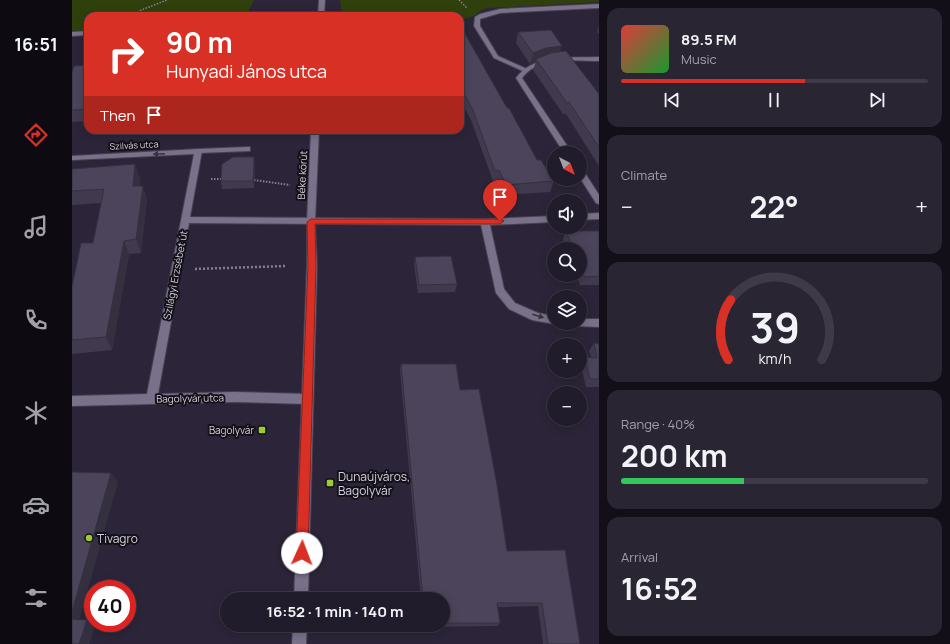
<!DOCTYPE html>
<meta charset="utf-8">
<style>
:root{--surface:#211c2b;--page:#292533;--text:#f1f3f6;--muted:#a2a1a9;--line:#3e3a47;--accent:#d93025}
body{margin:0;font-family:Manrope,sans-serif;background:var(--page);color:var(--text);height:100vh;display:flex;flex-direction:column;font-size:15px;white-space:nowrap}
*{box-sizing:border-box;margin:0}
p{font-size:13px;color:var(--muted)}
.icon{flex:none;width:22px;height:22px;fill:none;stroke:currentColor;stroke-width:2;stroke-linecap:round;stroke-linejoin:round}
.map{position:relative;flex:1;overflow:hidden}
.drawer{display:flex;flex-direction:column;gap:8px;padding:8px;background:#120f18;width:351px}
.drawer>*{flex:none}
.top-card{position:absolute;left:12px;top:12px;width:380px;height:122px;border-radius:12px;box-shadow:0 2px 10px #0003,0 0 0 1px var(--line);background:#d93025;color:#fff;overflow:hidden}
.needle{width:26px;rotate:138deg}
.tools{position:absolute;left:475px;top:146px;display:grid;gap:8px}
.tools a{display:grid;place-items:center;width:40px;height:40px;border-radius:50%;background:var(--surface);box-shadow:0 2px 10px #0003,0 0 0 1px var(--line);font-size:20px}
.speed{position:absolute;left:12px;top:580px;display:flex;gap:8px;font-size:20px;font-weight:700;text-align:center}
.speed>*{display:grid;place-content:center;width:52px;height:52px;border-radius:50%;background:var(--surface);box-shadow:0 2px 10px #0003,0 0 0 1px var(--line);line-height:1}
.speed .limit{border:6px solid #d22;background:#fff;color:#111}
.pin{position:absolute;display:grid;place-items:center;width:34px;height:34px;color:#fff;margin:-41px -17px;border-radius:50% 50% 50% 0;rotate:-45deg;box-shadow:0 0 4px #0007}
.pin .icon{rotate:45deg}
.me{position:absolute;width:44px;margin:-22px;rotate:2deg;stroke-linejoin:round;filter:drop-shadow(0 0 3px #0008)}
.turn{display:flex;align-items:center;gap:14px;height:84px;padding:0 16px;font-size:18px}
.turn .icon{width:52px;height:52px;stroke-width:2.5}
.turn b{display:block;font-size:28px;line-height:34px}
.then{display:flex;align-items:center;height:38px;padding:0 16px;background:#0003;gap:8px;font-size:15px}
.big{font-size:30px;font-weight:700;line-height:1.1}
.drawer .card{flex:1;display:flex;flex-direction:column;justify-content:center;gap:6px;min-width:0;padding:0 14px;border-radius:12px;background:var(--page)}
.drawer .dial{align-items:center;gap:0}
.dial svg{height:104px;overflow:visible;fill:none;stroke:var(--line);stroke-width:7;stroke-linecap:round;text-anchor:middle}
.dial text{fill:var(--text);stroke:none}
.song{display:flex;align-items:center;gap:12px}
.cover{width:48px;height:48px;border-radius:6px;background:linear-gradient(135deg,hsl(0 70% 55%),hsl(130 70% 35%))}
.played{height:4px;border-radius:2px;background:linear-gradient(90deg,var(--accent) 60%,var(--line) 60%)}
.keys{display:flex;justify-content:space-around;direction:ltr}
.heat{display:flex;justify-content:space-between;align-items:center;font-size:22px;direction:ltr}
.charge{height:6px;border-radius:3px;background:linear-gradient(90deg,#34c759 40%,var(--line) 0)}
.trip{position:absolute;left:148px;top:592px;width:230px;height:40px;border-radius:20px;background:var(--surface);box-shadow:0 2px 10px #0003,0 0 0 1px var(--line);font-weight:700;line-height:40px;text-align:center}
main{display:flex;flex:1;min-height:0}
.tab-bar{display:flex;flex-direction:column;width:72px;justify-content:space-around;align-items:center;background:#0d0b11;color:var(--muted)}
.tab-bar .icon{width:28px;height:28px}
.tab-bar .on{color:var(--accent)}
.tab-bar b{font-size:18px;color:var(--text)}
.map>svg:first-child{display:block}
.green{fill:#2f400d}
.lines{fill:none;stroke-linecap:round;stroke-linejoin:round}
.lane-casing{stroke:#474051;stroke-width:2}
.street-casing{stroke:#474051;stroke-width:2}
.secondary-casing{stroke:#474051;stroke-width:2}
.path-far2{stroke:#858090;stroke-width:1.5;stroke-dasharray:1.5 1.5;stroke-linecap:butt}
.path-far1{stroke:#858090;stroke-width:2;stroke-dasharray:1.5 1.5;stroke-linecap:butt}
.path{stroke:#858090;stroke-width:2.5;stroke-dasharray:2 2;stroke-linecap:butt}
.lane{fill:#797189;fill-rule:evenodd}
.street{fill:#797189;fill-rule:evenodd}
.secondary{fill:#797189;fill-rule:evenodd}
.wall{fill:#413a4e}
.shaded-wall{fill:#353040}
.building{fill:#4c445b;stroke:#353040}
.oneway{fill:#373240}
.route{fill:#d93025;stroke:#8d1f18}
.poi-dot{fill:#9acb34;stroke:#131019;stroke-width:1.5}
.labels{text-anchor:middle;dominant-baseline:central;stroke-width:4;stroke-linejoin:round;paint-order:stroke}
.far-street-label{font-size:9px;fill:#d4d0dd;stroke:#131019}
.street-label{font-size:10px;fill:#d4d0dd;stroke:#131019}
.poi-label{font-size:10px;fill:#d4d0dd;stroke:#131019;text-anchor:end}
.near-poi-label{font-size:12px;fill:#d4d0dd;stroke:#131019;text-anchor:start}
</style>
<main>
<nav class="tab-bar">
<b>16:51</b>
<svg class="icon on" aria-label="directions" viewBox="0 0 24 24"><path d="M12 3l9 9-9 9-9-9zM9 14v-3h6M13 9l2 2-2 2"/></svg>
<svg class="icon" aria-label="music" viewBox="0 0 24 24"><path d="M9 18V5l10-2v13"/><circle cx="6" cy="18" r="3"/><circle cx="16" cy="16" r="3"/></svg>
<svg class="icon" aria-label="phone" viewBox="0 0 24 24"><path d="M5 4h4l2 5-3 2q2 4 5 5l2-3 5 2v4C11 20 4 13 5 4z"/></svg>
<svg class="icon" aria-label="climate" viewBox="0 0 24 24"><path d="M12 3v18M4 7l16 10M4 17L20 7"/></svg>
<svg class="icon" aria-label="car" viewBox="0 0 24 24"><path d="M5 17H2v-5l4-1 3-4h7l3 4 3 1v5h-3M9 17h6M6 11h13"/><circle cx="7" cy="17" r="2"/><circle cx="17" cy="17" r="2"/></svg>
<svg class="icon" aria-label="filters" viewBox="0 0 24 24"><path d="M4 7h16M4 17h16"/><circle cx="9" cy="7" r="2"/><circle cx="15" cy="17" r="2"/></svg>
</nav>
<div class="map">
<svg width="527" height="644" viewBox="0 0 527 644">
<rect width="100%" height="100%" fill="#2c2539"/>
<!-- green -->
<path class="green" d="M0,0H182L174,16H16V30L0,31Z
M268,0H527V2L415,8L408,11L402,16L388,20V16H270Z"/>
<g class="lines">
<!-- lane casing -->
<g class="lane-casing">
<path id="lane" d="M527,4V8L428,13L408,19V26L426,56L455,69V71L453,72L422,58L402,26L403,17L408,14L428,9Z
M16,31V35L0,36V32Z
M175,147H178V151L126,153L122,151L126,149Z"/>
</g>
<!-- street casing -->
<g class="street-casing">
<path id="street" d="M527,57V61C503,61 466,56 450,78L500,153H492L444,78C462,53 500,58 527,57Z
M126,149L130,151L118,217L413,219L482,216V222L418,225L432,289L443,303L466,313L482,316V323H485L482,324L460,320L437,309L424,293L409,225L117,223L86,394L162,392L235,394L239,396L241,399L239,402L235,404L162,402L0,406V396L75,394L122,154L0,160V156Z
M508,170H511L527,195V204L524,203L508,178Z
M527,213V219L508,220V214Z
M508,319H527V327L504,326L503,323H508Z"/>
</g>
<!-- secondary casing -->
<g class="secondary-casing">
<path id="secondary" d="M247,0H253L252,16H246Z
M239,130H247L243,222L245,266L236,599H222L235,266V222Z
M221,625H235L234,644H220Z"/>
</g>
<!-- path-far2 -->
<path class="path-far2" d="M387,0L395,8
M54,16L95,0"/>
<!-- path-far1 -->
<path class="path-far1" d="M139,179H151
M182,180L218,185"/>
<!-- path -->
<path class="path" d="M123,269L214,266"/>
<!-- lane -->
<use href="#lane" class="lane"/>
<!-- street -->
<use href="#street" class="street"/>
<!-- secondary -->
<use href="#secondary" class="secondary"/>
</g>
<!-- wall -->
<path class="wall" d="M388,25L435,108L465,160L482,181L478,192L431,195L425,181H421L399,120L388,100Z
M527,25V34L525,32Z
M446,32L488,52L527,94V166L494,114H491L461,70L464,62L458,64L444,43Z
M16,65V121L0,122V73Z
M44,130H112V131L46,134Z
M183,164L182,188L150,189L149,181Z
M0,169L68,178L67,186L75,199L69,253L57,254L40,350L0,354V287L21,243L29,203L0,205Z
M494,231H527V285H508L504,275H508V249H494L491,239Z
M343,257L385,284L383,292L346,293L342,265Z
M522,343L527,344V387H514L509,365L513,357H519L517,351Z
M329,364L388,390L435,551L508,644H471L466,606L425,607L428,623L425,626L352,627L351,625H371V599H349L328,370Z"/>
<!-- shaded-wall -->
<path class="shaded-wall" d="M490,46L487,57L464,59V62L458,64L461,53L474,48Z
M182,157L183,164L182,188L181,181Z
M63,164L68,178L65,200L61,186Z
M71,186L75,199L69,253L64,239Z
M52,241L57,254L40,350L34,337Z
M39,473L46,482L6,625L0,620V612Z
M15,620L23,626L17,644H7Z"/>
<!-- building -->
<path class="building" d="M388,25L435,108H437L465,160H469L482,181L434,185L427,170L423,171L401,110L388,86Z
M479,30L490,46L474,48L461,53L446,32Z
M494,51L527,94V147L497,102L495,103L464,59L479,53Z
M16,65V109L0,110V73L2,66Z
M161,157H182L181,181H149L150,164Z
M63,164L61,186H71L64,239L52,241L34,337L0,340V287L9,243H21L32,189L0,191V169Z
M494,231H527V276L512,277L508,267V249H501Z
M379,256L385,284L347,285L343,257Z
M522,343L527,344V379H518L513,357L525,358Z
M329,364H384L388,390L407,389L425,485L435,551L493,550L508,644H476L470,603H425L428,623H371V599H351Z
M0,472L39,473L0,612Z
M0,619L15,620L7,644H0Z"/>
<!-- one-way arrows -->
<defs><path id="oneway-solid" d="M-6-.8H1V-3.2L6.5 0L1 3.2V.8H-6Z"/></defs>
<g class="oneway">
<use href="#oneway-solid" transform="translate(87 154) rotate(177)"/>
<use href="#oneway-solid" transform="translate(466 316) rotate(16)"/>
</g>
<!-- route -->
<path class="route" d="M239,219H428L432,221L428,224H243L244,266L236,553L235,557L230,559L226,557L224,553L236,266L235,222Z"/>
<!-- markers -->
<g class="poi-dot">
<rect x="186" y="426" width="8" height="8" rx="2"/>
<rect x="254" y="479" width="8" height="8" rx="2"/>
<circle cx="17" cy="538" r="4"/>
</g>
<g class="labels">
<!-- far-street labels -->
<g class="far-street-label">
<text transform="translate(62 145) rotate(-3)">Szilvás utca</text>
</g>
<!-- street labels -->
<g class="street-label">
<text transform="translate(230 175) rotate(-87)">Béke körút</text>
<text transform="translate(103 275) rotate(-79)">Szilágyi Erzsébet út</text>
<text transform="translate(118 398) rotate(-1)">Bagolyvár utca</text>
</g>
<!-- poi labels -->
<g class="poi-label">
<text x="182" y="430">Bagolyvár</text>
</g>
<!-- near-poi labels -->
<g class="near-poi-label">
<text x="266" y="476">Dunaújváros,<tspan x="266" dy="14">Bagolyvár</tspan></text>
<text x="25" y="538">Tivagro</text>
</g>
</g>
</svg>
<div class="tools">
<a><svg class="needle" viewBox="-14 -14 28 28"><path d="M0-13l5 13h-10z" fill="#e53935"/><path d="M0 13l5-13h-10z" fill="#a2a1a9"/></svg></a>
<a><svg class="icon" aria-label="sound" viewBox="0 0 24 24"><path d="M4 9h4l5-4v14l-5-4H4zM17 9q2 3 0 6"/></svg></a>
<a><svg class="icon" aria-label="search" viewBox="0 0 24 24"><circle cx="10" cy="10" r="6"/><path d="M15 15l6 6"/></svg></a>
<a><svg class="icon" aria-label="layers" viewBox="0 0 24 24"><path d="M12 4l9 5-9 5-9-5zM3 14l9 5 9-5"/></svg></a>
<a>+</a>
<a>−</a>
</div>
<div class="speed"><div class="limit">40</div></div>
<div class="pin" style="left:428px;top:221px;background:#d93025"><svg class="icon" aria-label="arrive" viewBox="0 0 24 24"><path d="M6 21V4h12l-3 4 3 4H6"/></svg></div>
<svg class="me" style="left:230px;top:553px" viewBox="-20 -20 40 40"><circle r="19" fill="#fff"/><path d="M0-13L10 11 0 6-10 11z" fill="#d93025"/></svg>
<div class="trip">16:52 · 1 min · 140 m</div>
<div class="top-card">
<div class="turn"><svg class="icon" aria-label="right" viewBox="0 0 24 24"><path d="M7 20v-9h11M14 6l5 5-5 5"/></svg><div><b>90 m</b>Hunyadi János utca</div></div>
<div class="then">Then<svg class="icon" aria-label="arrive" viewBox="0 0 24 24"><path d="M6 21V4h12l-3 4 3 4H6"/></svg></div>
</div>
</div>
<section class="drawer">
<div class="card">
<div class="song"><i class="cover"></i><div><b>89.5 FM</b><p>Music</p></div></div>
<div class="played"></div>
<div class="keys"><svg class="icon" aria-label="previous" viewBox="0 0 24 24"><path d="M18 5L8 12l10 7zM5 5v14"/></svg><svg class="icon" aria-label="pause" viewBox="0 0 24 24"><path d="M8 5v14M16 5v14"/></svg><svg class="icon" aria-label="next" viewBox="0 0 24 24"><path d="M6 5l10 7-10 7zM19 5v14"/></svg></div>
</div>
<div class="card"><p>Climate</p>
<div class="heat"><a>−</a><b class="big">22°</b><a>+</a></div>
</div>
<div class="card dial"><svg viewBox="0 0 100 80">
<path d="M14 69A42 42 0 1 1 86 69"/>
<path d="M14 69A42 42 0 0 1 16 23" stroke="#d93025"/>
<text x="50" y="56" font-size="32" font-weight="700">39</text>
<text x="50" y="72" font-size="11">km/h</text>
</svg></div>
<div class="card"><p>Range · 40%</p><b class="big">200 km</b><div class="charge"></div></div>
<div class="card"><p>Arrival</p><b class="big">16:52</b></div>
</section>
</main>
